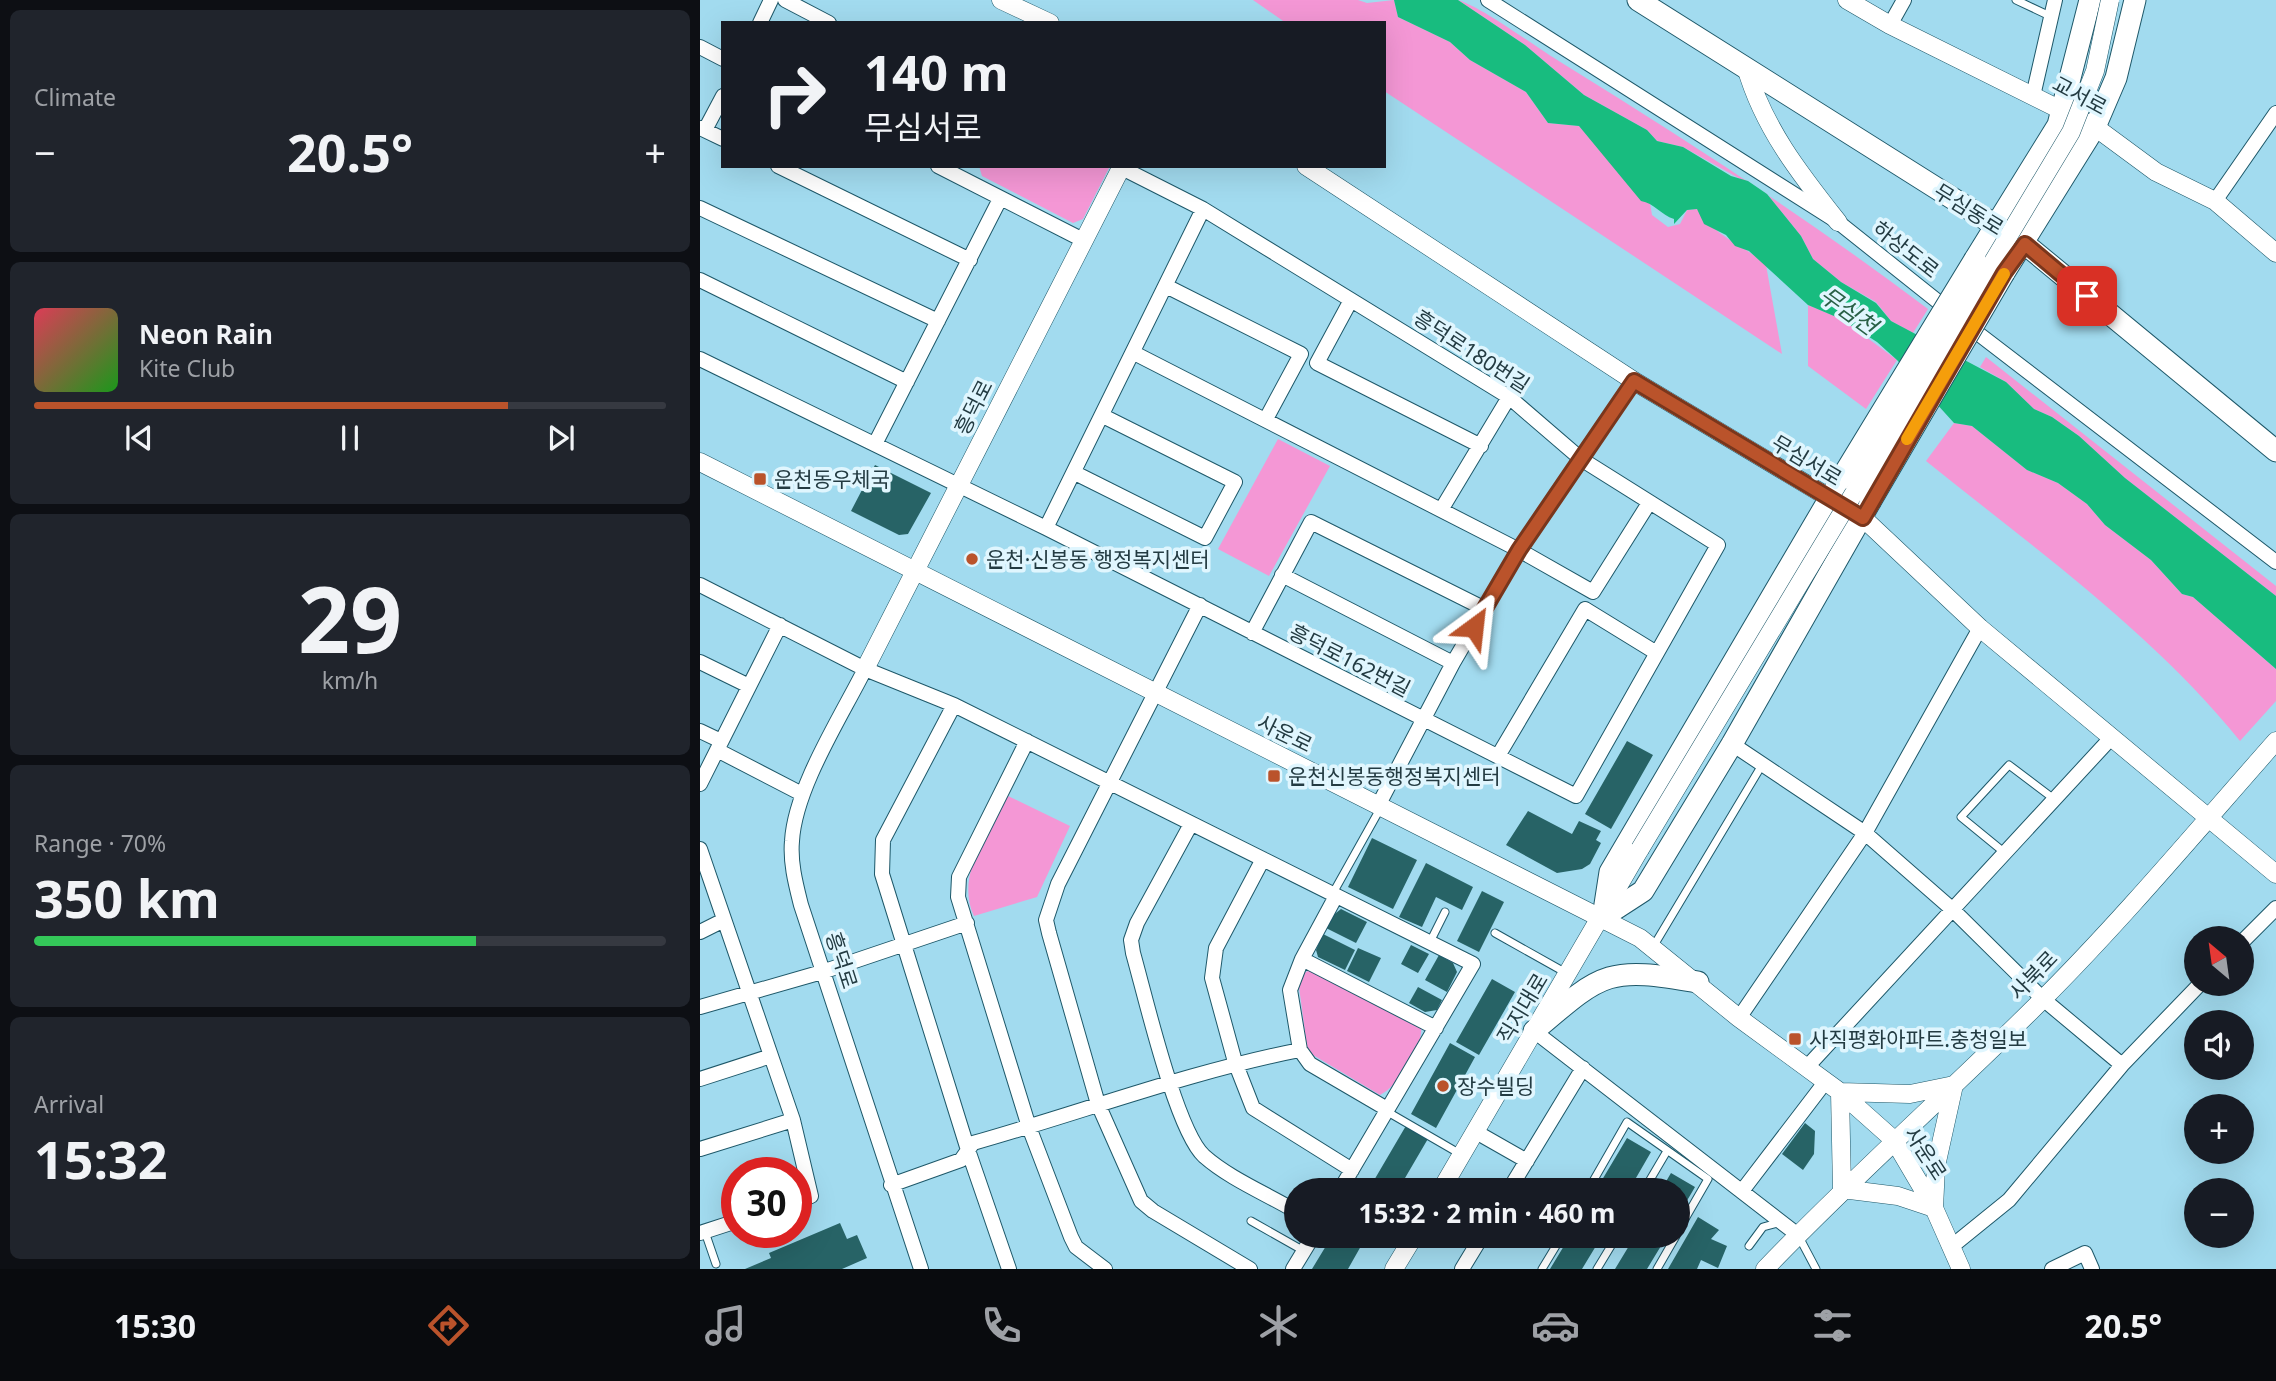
<!DOCTYPE html>
<meta charset="utf-8">
<style>
:root{--surface:#171b24;--page:#20242c;--text:#f1f3f6;--muted:#9ea1a6;--line:#363941;--accent:#ba532b}
body{margin:0;font-family:"Noto Sans","Noto Sans KR",sans-serif;background:var(--page);color:var(--text);height:100vh;display:flex;flex-direction:column;font-size:26px;white-space:nowrap}
*{box-sizing:border-box;margin:0}
p{font-size:23px;color:var(--muted)}
.icon{flex:none;width:38px;height:38px;fill:none;stroke:currentColor;stroke-width:2;stroke-linecap:round;stroke-linejoin:round}
.map{position:relative;flex:1;overflow:hidden}
.side{display:flex;flex-direction:column;gap:10px;padding:10px;background:#0d0f14;width:700px}
.side>*{flex:none}
.banner{position:absolute;left:21px;top:21px;width:665px;height:147px;border-radius:0px;box-shadow:0 7px 28px #0002;background:#171b24;color:var(--text);overflow:hidden}
.needle{width:46px;rotate:331deg}
.fabs{position:absolute;left:1484px;top:926px;display:grid;gap:14px}
.fabs a{display:grid;place-items:center;width:70px;height:70px;border-radius:50%;background:var(--surface);box-shadow:0 7px 28px #0002;font-size:35px}
.speed{position:absolute;left:21px;top:1157px;display:flex;gap:14px;font-size:35px;font-weight:700;text-align:center}
.speed>*{display:grid;place-content:center;width:91px;height:91px;border-radius:50%;background:var(--surface);box-shadow:0 7px 28px #0002;line-height:1}
.speed .limit{border:10px solid #d22;background:#fff;color:#111}
.pin{position:absolute;display:grid;place-items:center;width:60px;height:60px;color:#fff;margin:-30px;border-radius:14px;box-shadow:0 4px 10px #0006}
.me{position:absolute;width:77px;margin:-38px;rotate:30deg;stroke-linejoin:round;filter:drop-shadow(0 0 5px #0008)}
.turn{display:flex;align-items:center;gap:24px;height:147px;padding:0 28px;font-size:32px}
.turn .icon{width:91px;height:91px;stroke-width:2.5}
.turn b{display:block;font-size:49px;line-height:60px}
.big{font-size:52px;font-weight:700;line-height:1.1}
.side .tile{flex:1;display:flex;flex-direction:column;justify-content:center;gap:10px;min-width:0;padding:0 24px;border-radius:10px;background:var(--page)}
.side .dial{align-items:center;gap:0}
.dial b{font-size:91px;line-height:1}
.song{display:flex;align-items:center;gap:21px}
.cover{width:84px;height:84px;border-radius:10px;background:linear-gradient(135deg,hsl(350 70% 55%),hsl(120 70% 35%))}
.played{height:7px;border-radius:4px;background:linear-gradient(90deg,var(--accent) 75%,var(--line) 75%)}
.keys{display:flex;justify-content:space-around;direction:ltr}
.heat{display:flex;justify-content:space-between;align-items:center;font-size:38px;direction:ltr}
.charge{height:10px;border-radius:5px;background:linear-gradient(90deg,#34c759 70%,var(--line) 0)}
.trip{position:absolute;left:584px;top:1178px;width:406px;height:70px;border-radius:35px;background:var(--surface);box-shadow:0 7px 28px #0002;font-weight:700;line-height:70px;text-align:center}
.menu{display:flex;height:112px;justify-content:space-around;align-items:center;background:#090b0e;color:var(--muted)}
.menu .icon{width:49px;height:49px}
.menu .on{color:var(--accent)}
.menu b{font-size:32px;color:var(--text)}
main{display:flex;flex:1;min-height:0}
.map>svg:first-child{display:block}
.green{fill:#f497d5}
.water{fill:#18bc7f}
.building{fill:#276366}
.lines{fill:none;stroke-linecap:round;stroke-linejoin:round}
.service-casing{stroke:#1e5869;stroke-width:9}
.minor-casing{stroke:#1e5869;stroke-width:16}
.tertiary-casing{stroke:#1e5869;stroke-width:19}
.secondary-casing{stroke:#1e5869;stroke-width:23}
.service{stroke:#fff;stroke-width:7}
.minor{stroke:#fff;stroke-width:14}
.tertiary{stroke:#fff;stroke-width:18}
.secondary{stroke:#fff;stroke-width:21}
.tertiary-bridge-casing{stroke:#1e5869;stroke-width:19;stroke-linecap:butt}
.secondary-bridge-casing{stroke:#1e5869;stroke-width:23;stroke-linecap:butt}
.tertiary-bridge{stroke:#fff;stroke-width:18}
.secondary-bridge{stroke:#fff;stroke-width:21}
.route-casing{stroke:#79361c;stroke-width:18}
.route{stroke:#ba532b;stroke-width:12}
.slow{stroke:#f59e0b;stroke-width:12}
.poi-dot{fill:#ba532b;stroke:#e0f6fe;stroke-width:2.5}
.labels{text-anchor:middle;dominant-baseline:central;stroke-width:7;stroke-linejoin:round;paint-order:stroke}
.street-label{font-size:21px;fill:#233b42;stroke:#e0f6fe}
.poi-label{font-size:21px;fill:#233b42;stroke:#e0f6fe;text-anchor:start}
.water-label{font-size:23px;font-style:italic;fill:#296046;stroke:#e0f6fe}
</style>
<main>
<section class="side">
<div class="tile"><p>Climate</p>
<div class="heat"><a>−</a><b class="big">20.5°</b><a>+</a></div>
</div>
<div class="tile">
<div class="song"><i class="cover"></i><div><b>Neon Rain</b><p>Kite Club</p></div></div>
<div class="played"></div>
<div class="keys"><svg class="icon" aria-label="previous" viewBox="0 0 24 24"><path d="M18 5L8 12l10 7zM5 5v14"/></svg><svg class="icon" aria-label="pause" viewBox="0 0 24 24"><path d="M8 5v14M16 5v14"/></svg><svg class="icon" aria-label="next" viewBox="0 0 24 24"><path d="M6 5l10 7-10 7zM19 5v14"/></svg></div>
</div>
<div class="tile dial"><b>29</b><p>km/h</p></div>
<div class="tile"><p>Range · 70%</p><b class="big">350 km</b><div class="charge"></div></div>
<div class="tile"><p>Arrival</p><b class="big">15:32</b></div>
</section>
<div class="map">
<svg width="1576" height="1269" viewBox="0 0 1576 1269">
<rect width="100%" height="100%" fill="#a2dbef"/>
<!-- green -->
<path class="green" d="M553,0H658L667,3L694,0L698,17L750,42L770,60L826,92L848,123L879,126L950,203L952,215L968,227L980,224L987,210L997,209C1015,237 1043,244 1066,265L1082,354L684,91V23H586Z
M758,0C784,8 835,47 862,63C987,140 1110,220 1228,309L1213,333L1191,321L1176,302L1141,282L1113,259L1101,236L1067,194L983,147L957,141L947,130L884,95L825,45Z
M279,166H410L383,219L373,223L282,176Z
M1108,305L1142,319L1197,360L1166,409L1108,366Z
M1286,357L1576,586V596L1425,478L1379,436L1352,417L1334,409L1306,382L1280,367Z
M1254,423L1272,426L1327,470L1358,483L1387,504L1405,525L1451,560L1482,594L1493,597L1576,669V701L1540,741C1453,633 1334,548 1226,461Z
M578,439L630,466L569,576L518,549Z
M308,796L370,826L337,897L274,916C255,876 288,831 308,796Z
M614,968L721,1024C725,1044 699,1086 680,1095L613,1055L607,1047L599,987L604,973Z"/>
<!-- water -->
<path class="water" d="M694,0H758L825,45L884,95L947,130L957,141L983,147L1031,176L1048,181L1067,194L1101,236L1113,259L1141,282L1176,303L1191,321L1306,382L1334,409L1352,417L1379,436L1425,478L1576,596V669L1493,597L1482,594L1451,560L1405,525L1387,504L1358,483L1327,470L1272,426L1254,423L1197,360L1177,342L1141,319L1108,305L1049,251L1035,246L1026,235L1004,224L997,209L987,210L974,224V219C961,215 954,203 941,201L879,126L848,123L826,92L770,60L750,42L698,17Z"/>
<!-- building -->
<path class="building" d="M175,465L231,493L208,534L199,535L151,511Z
M927,741L953,755L911,829L885,814Z
M828,811L872,834L879,821L901,831L896,840L901,843L890,864L882,869L857,873L806,845Z
M672,838L717,860L693,909L648,887Z
M726,863L773,887L762,910L736,897L722,927L699,917Z
M782,891L804,902L779,952L757,941Z
M641,909L667,922L656,943L626,928L632,916Z
M623,934L655,950L645,970L618,957L616,950Z
M711,945L729,954L718,973L701,964Z
M658,948L681,958L669,982L647,971Z
M739,955L753,963L757,972L747,992L725,980Z
M792,979L815,992L779,1055L756,1042Z
M718,987L742,1000L737,1010L725,1012L709,1003Z
M750,1043L775,1057L736,1128L711,1114Z
M1105,1123L1115,1131L1114,1154L1103,1170L1082,1154Z
M707,1124L729,1137L698,1190H686L673,1182Z
M927,1138L951,1152L929,1190H896Z
M971,1173L995,1187L978,1216V1190H961Z
M667,1181L682,1190H661Z
M998,1217L1019,1230L1011,1239L1027,1246L1018,1268L1001,1260L997,1269H968Z
M140,1223L147,1239L157,1235L167,1258L142,1269H45L71,1258L69,1253Z
M632,1236H643L661,1246L648,1269H612Z
M870,1236H902L882,1269H850Z
M935,1236H967L947,1269H915Z"/>
<g class="lines">
<!-- service casing -->
<g class="service-casing">
<path id="service" d="M1316,0L1352,17
M1305,853L1261,817L1309,765L1354,799
M633,893L680,809
M795,933L868,974
M730,942L745,912
M953,947L1062,765
M686,1111L762,1155
M888,1190L927,1122L1008,1179L978,1231
M944,1190L967,1151
M551,1221L604,1251
M5,1232L16,1264
M1098,1235L1116,1269
M1049,1246L1063,1227L1081,1222
M842,1269L862,1236
M897,1269L917,1236
M957,1269L976,1236"/>
</g>
<!-- minor casing -->
<g class="minor-casing">
<path id="minor" d="M85,0L129,23
M788,0L1138,222L1251,312
M60,23L71,0
M1190,25L1204,0
M0,47L23,59
M1333,96L1355,0
M0,128L23,139
M5,130L23,96
M78,166L270,260
M238,166L383,240
M1515,201L1576,113
M0,208L238,321
M0,280L207,382
M466,286L601,354L566,419
M651,300L617,363L781,446
M1267,325L1576,562
M434,353L819,550L893,592L949,503
M0,359L346,528L876,796L1018,545L881,459L809,397L503,209L422,168
M175,444L300,199
M375,473L505,538L535,482L403,416
M741,510L809,397
M346,528L503,209
M582,575L753,663
M0,585L165,669L254,705L773,964L640,1190
M500,605L358,884L346,920L349,933L398,1104L441,1201L453,1211L550,1269
M552,633L611,522L785,609
M0,662L49,686
M165,669C141,717 95,788 92,841C90,863 96,885 101,905L221,1269
M254,705L183,840L182,874L268,1150L309,1269
M0,731L21,741
M327,741L259,877L258,897L329,1127L371,1237L376,1247L405,1269
M1032,744L1165,833L1253,910L1343,999L1422,1065
M17,750L102,794
M798,756L885,609L955,652
M0,784L80,625
M679,804L753,663L819,550L934,381
M491,824L437,923L431,940L433,953C445,995 476,1130 504,1156C530,1179 567,1194 597,1212
M0,849L93,1120L111,1196L96,1201
M563,859L516,948L512,978L535,1062L553,1108L652,1170
M636,896L602,959L590,990L600,1050L610,1064L687,1109
M0,932L24,920
M1542,942L1576,908
M602,959L736,1028
M0,1007L122,972L267,923
M1039,1018L1165,833L1280,628
M834,1031L1098,1235
M1107,1067L1411,738
M0,1079L71,1056
M776,1132L827,1161
M0,1149L93,1120
M191,1185L261,1160L273,1143C383,1112 488,1072 600,1050
M809,1190L883,1068
M1042,1191L1126,1081
M0,1233L37,1221
M1251,1247L1309,1200L1422,1065L1500,984
M593,1269L613,1236
M762,1269L782,1236
M1352,1269L1385,1253L1392,1269"/>
</g>
<!-- tertiary casing -->
<g class="tertiary-casing">
<path id="tertiary" d="M301,0L350,23
M1147,0L1190,25L1395,127L1456,172L1515,201L1576,253
M1046,67C1063,127 1100,174 1138,222
M606,166L934,381L1163,518L1280,628L1576,874
M0,462L940,938L1039,1018L1140,1092L1194,1140L1234,1208L1261,1269
M165,669L422,166
M1254,1085L1236,1166L1234,1208L1198,1196L1142,1189L1140,1092L1210,1094Z
M741,1190L940,849
M694,1269L714,1236
M1065,1269C1154,1176 1251,1091 1342,1000C1424,918 1499,828 1576,741"/>
</g>
<!-- secondary casing -->
<g class="secondary-casing">
<path id="secondary" d="M938,0L1325,244L1576,451
M1275,259L1358,125L1390,0
M1304,273L1395,127L1416,78L1435,0
M903,917L910,872L1141,479
M903,917L943,891L1032,744L1170,502
M834,1031C903,972 907,966 998,982"/>
</g>
<!-- service -->
<use href="#service" class="service"/>
<!-- minor -->
<use href="#minor" class="minor"/>
<!-- tertiary -->
<use href="#tertiary" class="tertiary"/>
<!-- secondary -->
<use href="#secondary" class="secondary"/>
<!-- tertiary-bridge casing -->
<g class="tertiary-bridge-casing">
<path id="tertiary-bridge" d="M940,849L1371,132L1395,71L1410,0"/>
</g>
<!-- secondary-bridge casing -->
<g class="secondary-bridge-casing">
<path id="secondary-bridge" d="M1141,479L1275,259
M1170,502L1304,273"/>
</g>
<!-- tertiary-bridge -->
<use href="#tertiary-bridge" class="tertiary-bridge"/>
<!-- secondary-bridge -->
<use href="#secondary-bridge" class="secondary-bridge"/>
</g>
<g class="lines">
<!-- route casing -->
<g class="route-casing">
<path id="route" d="M774,627L819,550L934,381L1163,518L1304,273L1325,244L1387,296"/>
</g>
<!-- route -->
<use href="#route" class="route"/>
<!-- slow -->
<path class="slow" d="M1207,439L1304,274"/>
</g>
<!-- markers -->
<g class="poi-dot">
<rect x="53" y="472" width="14" height="14" rx="3.5"/>
<circle cx="272" cy="559" r="7"/>
<rect x="567" y="769" width="14" height="14" rx="3.5"/>
<rect x="1088" y="1032" width="14" height="14" rx="3.5"/>
<circle cx="743" cy="1086" r="7"/>
</g>
<g class="labels">
<!-- street labels -->
<g class="street-label">
<text transform="translate(1380 95) rotate(28)">교서로</text>
<text transform="translate(1269 209) rotate(32)">무심동로</text>
<text transform="translate(1206 249) rotate(38)">하상도로</text>
<text transform="translate(772 351) rotate(33)">흥덕로180번길</text>
<text transform="translate(273 407) rotate(-63)">흥덕로</text>
<text transform="translate(1107 460) rotate(31)">무심서로</text>
<text transform="translate(650 660) rotate(27)">흥덕로162번길</text>
<text transform="translate(585 733) rotate(26)">사운로</text>
<text transform="translate(142 960) rotate(72)">흥덕로</text>
<text transform="translate(1333 975) rotate(-46)">사북로</text>
<text transform="translate(822 1008) rotate(-59)">직지대로</text>
<text transform="translate(1226 1153) rotate(57)">사운로</text>
</g>
<!-- poi labels -->
<g class="poi-label">
<text x="74" y="479">운천동우체국</text>
<text x="286" y="559">운천·신봉동 행정복지센터</text>
<text x="588" y="776">운천신봉동행정복지센터</text>
<text x="1109" y="1039">사직평화아파트.충청일보</text>
<text x="757" y="1086">장수빌딩</text>
</g>
<!-- water labels -->
<g class="water-label">
<text transform="translate(1149 310) rotate(36)">무심천</text>
</g>
</g>
</svg>
<div class="fabs">
<a><svg class="needle" viewBox="-14 -14 28 28"><path d="M0-13l5 13h-10z" fill="#e53935"/><path d="M0 13l5-13h-10z" fill="#9ea1a6"/></svg></a>
<a><svg class="icon" aria-label="sound" viewBox="0 0 24 24"><path d="M4 9h4l5-4v14l-5-4H4zM17 9q2 3 0 6"/></svg></a>
<a>+</a>
<a>−</a>
</div>
<div class="speed"><div class="limit">30</div></div>
<div class="pin" style="left:1387px;top:296px;background:#d93025"><svg class="icon" aria-label="arrive" viewBox="0 0 24 24"><path d="M6 21V4h12l-3 4 3 4H6"/></svg></div>
<svg class="me" style="left:774px;top:627px" viewBox="-20 -20 40 40"><path d="M0-17L14 15 0 8-14 15z" fill="#ba532b" stroke="#fff" stroke-width="4"/></svg>
<div class="trip">15:32 · 2 min · 460 m</div>
<div class="banner">
<div class="turn"><svg class="icon" aria-label="right" viewBox="0 0 24 24"><path d="M7 20v-9h11M14 6l5 5-5 5"/></svg><div><b>140 m</b>무심서로</div></div>
</div>
</div>
</main>
<nav class="menu">
<b>15:30</b>
<svg class="icon on" aria-label="directions" viewBox="0 0 24 24"><path d="M12 3l9 9-9 9-9-9zM9 14v-3h6M13 9l2 2-2 2"/></svg>
<svg class="icon" aria-label="music" viewBox="0 0 24 24"><path d="M9 18V5l10-2v13"/><circle cx="6" cy="18" r="3"/><circle cx="16" cy="16" r="3"/></svg>
<svg class="icon" aria-label="phone" viewBox="0 0 24 24"><path d="M5 4h4l2 5-3 2q2 4 5 5l2-3 5 2v4C11 20 4 13 5 4z"/></svg>
<svg class="icon" aria-label="climate" viewBox="0 0 24 24"><path d="M12 3v18M4 7l16 10M4 17L20 7"/></svg>
<svg class="icon" aria-label="car" viewBox="0 0 24 24"><path d="M5 17H2v-5l4-1 3-4h7l3 4 3 1v5h-3M9 17h6M6 11h13"/><circle cx="7" cy="17" r="2"/><circle cx="17" cy="17" r="2"/></svg>
<svg class="icon" aria-label="filters" viewBox="0 0 24 24"><path d="M4 7h16M4 17h16"/><circle cx="9" cy="7" r="2"/><circle cx="15" cy="17" r="2"/></svg>
<b>20.5°</b>
</nav>
